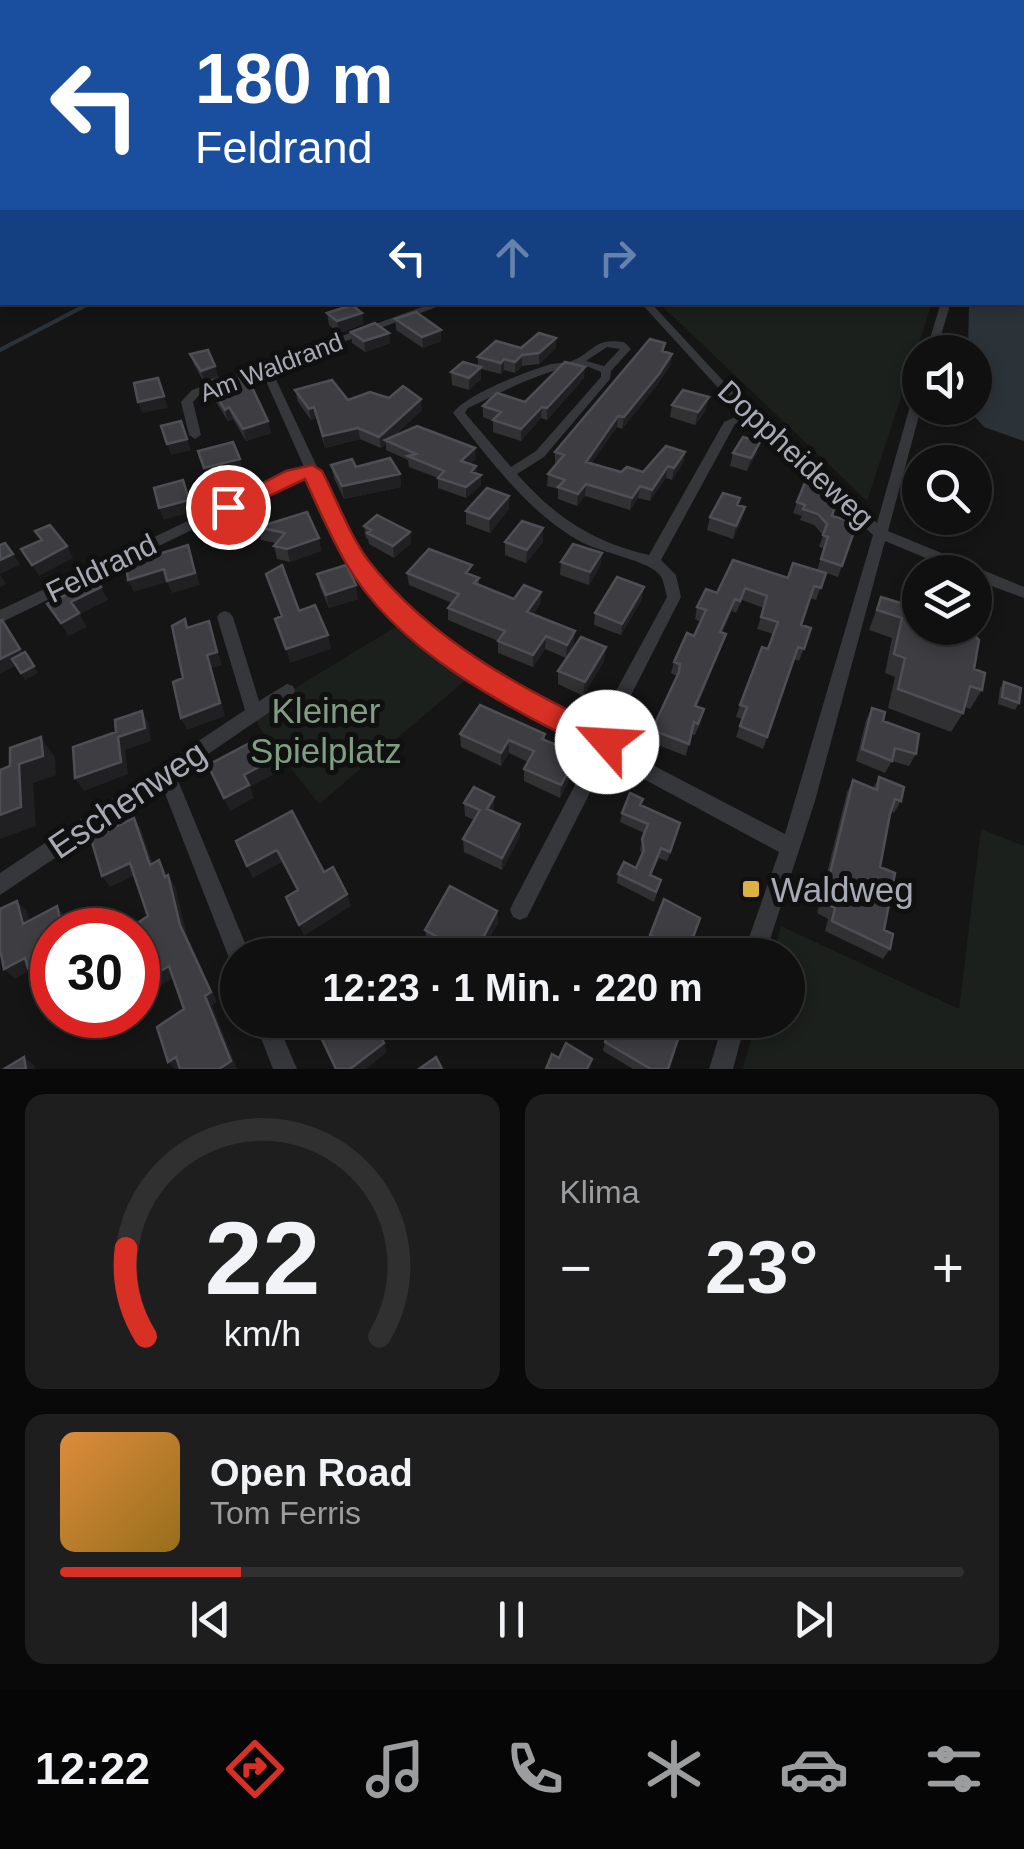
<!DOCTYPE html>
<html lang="de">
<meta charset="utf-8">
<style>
:root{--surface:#101010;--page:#1e1e1e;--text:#f1f3f6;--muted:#9c9d9f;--line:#303030;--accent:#d93025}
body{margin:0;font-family:Helvetica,sans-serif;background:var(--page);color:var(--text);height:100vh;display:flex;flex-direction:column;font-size:38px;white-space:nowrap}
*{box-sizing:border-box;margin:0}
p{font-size:32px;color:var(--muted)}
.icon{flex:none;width:55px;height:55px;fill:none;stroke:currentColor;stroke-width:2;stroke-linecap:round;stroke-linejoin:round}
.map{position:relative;height:1069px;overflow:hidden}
.details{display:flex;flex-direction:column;gap:25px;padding:25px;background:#090909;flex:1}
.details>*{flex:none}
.banner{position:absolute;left:0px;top:0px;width:1025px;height:305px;box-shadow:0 5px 15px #0003,0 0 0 2px var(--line);background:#1a4fa0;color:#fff;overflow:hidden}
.controls{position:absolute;left:902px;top:335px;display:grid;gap:20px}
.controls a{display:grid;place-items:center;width:90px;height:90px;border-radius:50%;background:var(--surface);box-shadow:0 5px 15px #0003,0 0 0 2px var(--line);font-size:50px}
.speed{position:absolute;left:30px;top:908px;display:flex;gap:20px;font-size:50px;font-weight:700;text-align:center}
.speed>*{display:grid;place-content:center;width:130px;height:130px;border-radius:50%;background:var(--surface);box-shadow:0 5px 15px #0003,0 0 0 2px var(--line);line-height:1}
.speed .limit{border:15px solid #d22;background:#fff;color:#111}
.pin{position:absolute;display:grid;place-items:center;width:85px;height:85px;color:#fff;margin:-42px;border:5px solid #fff;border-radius:50%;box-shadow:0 2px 10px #0007}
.me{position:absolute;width:110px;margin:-55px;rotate:296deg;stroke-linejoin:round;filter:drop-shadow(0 0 8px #0008)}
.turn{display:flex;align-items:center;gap:35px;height:210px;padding:0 30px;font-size:45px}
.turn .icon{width:130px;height:130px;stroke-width:2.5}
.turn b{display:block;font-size:70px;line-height:85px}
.lanes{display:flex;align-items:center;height:95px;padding:0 30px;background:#0003;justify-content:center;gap:50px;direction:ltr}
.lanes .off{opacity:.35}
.big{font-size:75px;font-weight:600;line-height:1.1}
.details .tile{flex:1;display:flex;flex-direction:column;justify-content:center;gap:15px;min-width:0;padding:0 35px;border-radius:20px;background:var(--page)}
.details .dial{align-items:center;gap:0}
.dial svg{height:260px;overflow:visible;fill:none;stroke:var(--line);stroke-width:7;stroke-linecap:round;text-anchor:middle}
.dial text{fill:var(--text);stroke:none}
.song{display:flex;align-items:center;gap:30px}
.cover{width:120px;height:120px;border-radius:15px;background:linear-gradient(135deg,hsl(30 70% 55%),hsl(40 70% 35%))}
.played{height:10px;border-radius:5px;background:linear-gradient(90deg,var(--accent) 20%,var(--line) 20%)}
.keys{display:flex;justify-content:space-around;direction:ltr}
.heat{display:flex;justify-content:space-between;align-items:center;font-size:55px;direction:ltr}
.details .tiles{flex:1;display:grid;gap:25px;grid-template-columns:1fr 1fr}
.tile:last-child{grid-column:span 2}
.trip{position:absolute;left:220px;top:938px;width:585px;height:100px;border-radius:50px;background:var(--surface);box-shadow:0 5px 15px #0003,0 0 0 2px var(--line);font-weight:600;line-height:100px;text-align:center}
.tabs{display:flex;height:160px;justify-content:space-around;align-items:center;background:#060606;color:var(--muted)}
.tabs .icon{width:70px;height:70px}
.tabs .on{color:var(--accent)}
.tabs b{font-size:45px;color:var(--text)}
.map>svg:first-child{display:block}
.green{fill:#1b201c}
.water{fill:#2c3338}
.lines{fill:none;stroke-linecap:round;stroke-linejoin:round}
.stream{stroke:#2c3338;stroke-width:4}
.street{fill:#36373b;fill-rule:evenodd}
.wall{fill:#313134}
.shaded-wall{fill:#202022}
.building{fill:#3e3e42;stroke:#4e4f54;stroke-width:2.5}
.route{fill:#d93025;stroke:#8d1f18;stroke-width:2.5}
.poi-dot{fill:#ddb046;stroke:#101011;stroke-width:4}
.labels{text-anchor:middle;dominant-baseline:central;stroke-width:10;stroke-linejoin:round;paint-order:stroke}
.far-street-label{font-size:25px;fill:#a8abb5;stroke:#101011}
.street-label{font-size:30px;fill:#a8abb5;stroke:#101011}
.near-park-label{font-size:35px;fill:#819e84;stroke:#101011}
.near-street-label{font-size:35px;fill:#a8abb5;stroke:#101011}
.near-poi-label{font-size:35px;fill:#a8abb5;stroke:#101011;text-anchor:start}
</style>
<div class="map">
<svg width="1024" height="1069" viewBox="0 0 1024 1069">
<rect width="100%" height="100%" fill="#151516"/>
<!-- green -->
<path class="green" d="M659,303H932L867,501Z
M407,620L467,679L319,804L259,727L254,713Z
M981,829L1024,846V1069H743L756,1020H788V955H773L781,926L959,1009Z"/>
<!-- water -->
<path class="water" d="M1024,258V441L984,427L967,408H975V352H968L969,303L1022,302Z"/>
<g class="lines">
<!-- stream -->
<path class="stream" d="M0,350L92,302"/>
<!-- street -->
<path class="street" d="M0,148H2V152H0Z
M0,189H2V194H0Z
M436,302H450L271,369L353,543L412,616L454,650L540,702L601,731L604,713L667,597C665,590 664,581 660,575C649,561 603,553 583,543C529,514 490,460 453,413C466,394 528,371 551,364C558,363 568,363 574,360C596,350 594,338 624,342L631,349L611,371L610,379L544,457L517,474C555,517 593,542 649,555L724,422L742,414L640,302H650L753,413L877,523L914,392L920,389L921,408L888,531L1024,587V598L975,580V572H959L885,541L815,801L765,955H743L779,852L627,770L609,755L527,917L520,920L513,917L510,910L513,903L596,745L528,712L442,658L402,624L342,548L309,476L297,479L0,623V610L289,473L305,469L262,372L200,394L193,402L201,435L195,439L189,435L181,402L192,390ZM607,347L620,349L604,366L586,361ZM574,366L589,367L601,372V377L536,451L511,467L465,413L468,408C503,392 536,373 574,366ZM747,420L873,535L785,834L639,758L616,739L622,713L681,597L676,575L661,560L735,424Z
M941,302H951L936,352H926Z
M225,611L230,613L233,617L259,701L287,684L293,686L295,691L293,696L176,776L250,955H238V965L231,963L162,786L0,895V873L245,710L217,617L220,613Z
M254,1020H276L297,1069H273Z
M724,1020H746L733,1069H709Z"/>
</g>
<!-- wall -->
<path class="wall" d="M327,313L364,324L339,333L329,325Z
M395,319L441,341L423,348L396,330Z
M351,332L389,333L390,343L365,352L352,343Z
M665,343L664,351L671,364L657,385L622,429L617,427L591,463L621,472H643L685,452L683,463L672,480L666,478L650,501L638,498L630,510L585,496L577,506L558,499V489L547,486L548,474L557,464L555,463V452Z
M521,348H556L539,364L522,366L515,373L504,370L501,374L481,369V379L469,390L452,385L451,372L478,366V357Z
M190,354L215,366L218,377L204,382L194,365Z
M584,378L547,420L541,418L521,441L493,432V421L483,417V406L525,402Z
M208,382H222L268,421L271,433L246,441L233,419L228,421L211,394Z
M295,390L422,410L394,436L476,459L470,464L477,474L481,475V485L466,498L438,488V478L409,467L408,460L386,450V444L381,448L360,439L325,448L316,418L311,420L298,402Z
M672,405L706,410L695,425L670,417Z
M760,442L756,455L747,471L730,466L733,453Z
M331,465L356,467L400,474L401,487L344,499L334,478Z
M823,495L832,516L857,523L838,577L817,570L824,548L819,547L823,535L814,525L800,520L802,516L793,513L797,502Z
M739,505L742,520L733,539L707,530L710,517Z
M509,509L490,533L466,524V511Z
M364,526L410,532L411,543L394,558L369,544L368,539L366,538Z
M258,527L319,538L321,551L290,562L277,559L274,546L276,543L261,540Z
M505,542H543L526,563L505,555Z
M602,553L600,566L589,585L560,575L561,562Z
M407,573L472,575L479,578V585L514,599L541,592L540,604L533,615L574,643L566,658L545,649L533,667L498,653V641L448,620V608L452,603L409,585Z
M826,573L816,600L810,598L801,625L811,628L799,661L794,659L763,749L736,737L742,719L736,717L740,705L768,649L773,634L757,629L764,608L742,600L736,613L732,611L722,633V646L697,707L701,721L695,735L691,734L686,756L650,742L652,730L677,676L671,673L674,662L694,636L701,622L695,619L697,607L717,593L788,578Z
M317,574L358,599L329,608L320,587Z
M881,597L974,669L982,690L970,709L965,707L963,713L951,732L888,708L895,677L885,673L892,638L869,630Z
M642,599L621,635L594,625L595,613Z
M604,661L583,696L558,684V671Z
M1004,682L1019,703L1015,710L998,704L1000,688Z
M872,708L883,721L916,754L909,766L892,761L885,773L856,761L866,720Z
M460,734H545V740L578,754L576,767L560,798L524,781V769L528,762L509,753L501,766L461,747Z
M879,777L901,801L894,813L891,811L880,867L884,930L890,949L883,959L825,931L828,919L817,913L847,792L853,780L873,788Z
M643,799L641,806L678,833L667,861L659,858L651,875L661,880L654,902L617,883L618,874L636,868L642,856L640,849L644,833L620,822L622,813Z
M464,803L494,809L493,812L520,824V836L502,870L464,852L463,839L474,820L465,816Z
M497,911L498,923L480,955H451L427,941L425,930Z
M650,935L687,955H663L647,947Z
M637,1023L668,1069H633L603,1051L605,1042Z"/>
<!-- shaded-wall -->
<path class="shaded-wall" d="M362,313L364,324L339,333L337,321Z
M441,330V341L423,348L422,337Z
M389,333L390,343L365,352L364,341Z
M556,338V348L539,364V353Z
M672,354L671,364L657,385L622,429L624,417Z
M522,355V366L515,373V362Z
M504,359V370L501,374V363Z
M215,366L218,377L204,382L201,371Z
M481,367V379L469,390V378Z
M585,367L584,378L547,420V408Z
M164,396L168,408L142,413L138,402Z
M709,397L706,410L695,425L698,412Z
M421,399L422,410L388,441L385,440L386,444L381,448L379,437Z
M229,407L233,419L228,421L225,410Z
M314,407L316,418L311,420L309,409Z
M542,407L541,418L521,441V429Z
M618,416L617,427L585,473L586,462Z
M268,421L271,433L246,441L243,429Z
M358,428L360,439L325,448L323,436Z
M187,439L191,450L171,455L167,444Z
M760,442L756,455L747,471L751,458Z
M475,448L476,459L461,472V461Z
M685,452L683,463L672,480L674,468Z
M240,459L243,471L208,480L204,468Z
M476,466L477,477L481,475V485L466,498V487L471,472Z
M668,466L666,478L650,501L652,490Z
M400,474L401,487L344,499L342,486Z
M183,480L193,511L164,520L159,508Z
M586,484L585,496L577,506L578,494Z
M640,486L638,498L630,510L632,498Z
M509,496V509L490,533L489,519Z
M745,507L742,520L733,539L736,526Z
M543,528V542L526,563L527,550Z
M410,532L411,543L394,558L393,546Z
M319,538L321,551L290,562L287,549Z
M188,545L200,585L172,593L167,582L134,592L128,580Z
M67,546L73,558L39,576L32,565Z
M602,553L600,566L589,585L590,572Z
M13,554L20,565L0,574L6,584L0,587V560Z
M356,585L358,599L329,608L326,595Z
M101,587L108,600L80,614L87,627L68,636L61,623L71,602Z
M644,587L642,599L621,635L622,624Z
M541,592L540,604L526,625L527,612Z
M735,599L732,611L717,644L720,632Z
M209,621L222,665L212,668L225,716L187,730L181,718L207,655Z
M575,631L574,643L566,658L567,645Z
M726,634L722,646L692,718L695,706Z
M328,635L331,649L290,663L286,649Z
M546,636L545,649L533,667V655Z
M606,647L604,661L583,696L585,682Z
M20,649L27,660L0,674V659Z
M34,666L38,673L25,680L21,673Z
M142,711L149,724L151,741L125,750L128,774L84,791L75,778L118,737Z
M41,737L55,757L56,775L33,783L36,826L0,839V815L19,764Z
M509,740V753L501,766V753Z
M578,754L576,767L560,798L561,785Z
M273,759L278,772L250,787L254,798L230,811L224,798L244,775Z
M494,797V809L488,822L487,809Z
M134,818L141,829L157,876L150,865Z
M520,824V836L502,870V858Z
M277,850L282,862L253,878L247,866Z
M159,860L170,882L168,875L175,886L187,935L217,1002L212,1005L237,1069H219L205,996Z
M130,863L137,874L110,887L102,876Z
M347,894L351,906L304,936L299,925Z
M17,901L27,911L32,934L23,924Z
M57,906L65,916L69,930H59Z
M497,911L498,923L480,955H474Z
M52,955V969L37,978L30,970L15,979L4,969L25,958Z
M169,966L176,976L146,994L138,984Z
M384,1043L387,1052L366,1069H350Z
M24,1057L34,1065L35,1069H26Z
M176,1057L184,1065L178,1069H175L168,1062Z"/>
<!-- building -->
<path class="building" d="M352,305L362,313L337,321L327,313Z
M416,312L441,330L422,337L395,319Z
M375,323L389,333L364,341L351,332Z
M539,333L556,338L539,353L522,355L515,362L504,359L501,363L478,357L496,341L521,348Z
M650,339L665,343L662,351L672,354L659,374L624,417L618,416L586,462L621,472L627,467L643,472L666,446L685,452L674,468L668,466L652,490L640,486L632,498L586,484L578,494L558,487L565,480L548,474L564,455L555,452Z
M208,350L215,366L201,371L190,354Z
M463,362L481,367L469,378L451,372Z
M565,362L585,367L547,408L542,407L521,429L493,420L501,412L483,406L497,393L525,402Z
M247,377L268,421L243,429L229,407L225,410L208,382L220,378L222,382Z
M158,378L164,396L138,402L134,383Z
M332,380L348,400L370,392L389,398L403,386L421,399L379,437L358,428L323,436L314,407L309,409L295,390Z
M683,390L709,397L698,412L672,405Z
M181,421L187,439L167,444L161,426Z
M417,426L475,448L461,461L476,466L471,472L481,475L466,487L438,478L444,471L408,456L416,454L385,440Z
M743,437L760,442L751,458L733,453Z
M233,442L240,459L204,468L198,451Z
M390,458L400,474L342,486L331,465L352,459L356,467Z
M183,480L189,500L159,508L154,488Z
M806,480L826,485L823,495L837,499L832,516L857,523L842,566L821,559L828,537L823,535L827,524L818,514L803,509L805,505L797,502Z
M487,488L509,496L489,519L466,511Z
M723,493L740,498L737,505L745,507L736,526L710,517Z
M307,512L319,538L287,549L274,546L285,533L258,527Z
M377,515L410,532L393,546L367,533L371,530L364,526Z
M522,521L543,528L527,550L505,542Z
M50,525L67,546L32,565L21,549L42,540L35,531Z
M5,543L13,554L0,560V545Z
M573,544L602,553L590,572L561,562Z
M188,545L195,573L167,581L164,569L128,580L126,564Z
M429,549L472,565L466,573L479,578L474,583L514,599L524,585L541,592L527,612L575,631L567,645L546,636L533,655L498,641L505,631L448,608L459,594L407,573Z
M733,560L788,578L793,563L826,573L821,588L814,586L801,625L811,628L804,649L798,647L767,737L740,726L747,707L740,705L762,647L768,649L778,622L761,617L767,596L745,588L740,601L735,599L720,632L726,634L695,706L704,709L698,724L694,722L689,744L652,730L679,672L680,664L674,662L687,633L694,636L706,610L697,607L706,589L717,593Z
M282,565L299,611L315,605L328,635L286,649L275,619L282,616L266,574Z
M346,565L356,585L326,595L317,574Z
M91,574L101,587L71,602L79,613L61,623L47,604L65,595L61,589Z
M617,577L644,587L622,624L595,613Z
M881,597L917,608H920V628H967L979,640L974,669L985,673L982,690L970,686L963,713L898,689L905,658L894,654L902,618L877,610Z
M185,619L187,628L209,621L217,652L207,655L220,703L181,718L173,682L183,678L172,626Z
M2,620L20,649L0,659V621Z
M581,637L606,647L585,682L558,671Z
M25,652L34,666L21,673L12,659Z
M1004,682L1021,688L1019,703L1002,697Z
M480,705L545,734L542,739L578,754L561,785L524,769L534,751L509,740L501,753L460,734Z
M872,708L885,712L883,721L919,734L916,754L895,748L892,761L862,749Z
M142,711L145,728L118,737L121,762L75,778L73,747L116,732L115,720Z
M41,737L43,756L19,764L21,807L0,815V770L10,766V748Z
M261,737L273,759L244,775L249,785L224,798L208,765Z
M879,777L904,787L901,801L895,799L890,814L880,867L895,873L884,930L893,934L890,949L832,921L835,908L823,902L853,780L877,790Z
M474,787L494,797L487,809L520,824L502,858L463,839L480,810L464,803Z
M630,793L643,799L640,805L680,823L670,852L661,848L650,875L661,880L656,892L618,874L624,862L636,868L644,850L642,839L648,824L622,813Z
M292,811L324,872L333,867L347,894L299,925L286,897L298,890L277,850L247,866L236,841Z
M134,818L150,865L159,860L165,877L168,875L180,925L211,992L205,996L231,1061L219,1069H180L176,1057L168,1062L157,1027L184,1009L169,966L138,984V930H127L148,916L130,863L102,876L91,839Z
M450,886L497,911L474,955H470L425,930Z
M664,899L700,918L687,954L650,935Z
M17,901L23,924L57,906L62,928L52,930V934L48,936L52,955L28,968L25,958L4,969L1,954H0V909Z
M329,1020H372L384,1043L350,1069H336L317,1029Z
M614,1020H631L637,1023L639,1020H671L682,1027L668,1069H651L605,1042Z
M566,1043L592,1059L587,1069H546L552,1054L559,1058Z
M24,1057L26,1069H4Z
M436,1057L442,1069H419Z"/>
<!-- sky -->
<linearGradient id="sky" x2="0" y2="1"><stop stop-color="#0c0c0c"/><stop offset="0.48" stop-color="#353b47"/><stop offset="1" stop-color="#353b47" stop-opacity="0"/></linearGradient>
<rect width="1024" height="291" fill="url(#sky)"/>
<!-- route -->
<path class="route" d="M312,465L322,471C337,500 349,534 368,560C432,643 525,690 617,734L621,742L617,751L607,755L596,751C507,707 397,652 346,563C330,536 318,507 305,479L235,512L228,514L217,507L286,471Z"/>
<!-- markers -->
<rect class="poi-dot" x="741" y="879" width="20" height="20" rx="5"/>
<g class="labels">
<!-- far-street labels -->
<g class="far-street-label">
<text transform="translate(271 367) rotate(-21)">Am Waldrand</text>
</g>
<!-- street labels -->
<g class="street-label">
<text transform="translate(796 454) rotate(43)">Doppheideweg</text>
<text transform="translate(101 568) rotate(-26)">Feldrand</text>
</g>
<!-- near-park labels -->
<g class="near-park-label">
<text x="326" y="710">Kleiner<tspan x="326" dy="40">Spielplatz</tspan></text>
</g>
<!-- near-street labels -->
<g class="near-street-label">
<text transform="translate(127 799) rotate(-34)">Eschenweg</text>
</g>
<!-- near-poi labels -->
<g class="near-poi-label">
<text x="771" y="889">Waldweg</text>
</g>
</g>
</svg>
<div class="controls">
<a><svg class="icon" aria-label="sound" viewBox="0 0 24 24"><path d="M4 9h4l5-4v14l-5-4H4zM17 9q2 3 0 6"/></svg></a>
<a><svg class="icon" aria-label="search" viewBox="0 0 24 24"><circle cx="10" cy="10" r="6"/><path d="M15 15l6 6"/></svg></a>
<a><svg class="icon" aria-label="layers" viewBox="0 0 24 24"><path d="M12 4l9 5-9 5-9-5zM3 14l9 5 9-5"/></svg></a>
</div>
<div class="speed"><div class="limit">30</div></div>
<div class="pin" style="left:228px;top:507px;background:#d93025"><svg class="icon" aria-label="arrive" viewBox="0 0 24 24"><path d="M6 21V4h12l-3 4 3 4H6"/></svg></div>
<svg class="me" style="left:607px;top:742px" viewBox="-20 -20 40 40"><circle r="19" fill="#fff"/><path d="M0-13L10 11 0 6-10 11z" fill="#d93025"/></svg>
<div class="trip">12:23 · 1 Min. · 220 m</div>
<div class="banner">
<div class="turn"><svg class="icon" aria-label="left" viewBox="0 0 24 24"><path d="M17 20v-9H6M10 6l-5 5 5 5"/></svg><div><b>180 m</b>Feldrand</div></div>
<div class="lanes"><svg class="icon" aria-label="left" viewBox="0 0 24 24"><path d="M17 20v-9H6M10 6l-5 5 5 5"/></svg><svg class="icon off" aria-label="ahead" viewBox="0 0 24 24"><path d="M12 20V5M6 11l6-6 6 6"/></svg><svg class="icon off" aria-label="right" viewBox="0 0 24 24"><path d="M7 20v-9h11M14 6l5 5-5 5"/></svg></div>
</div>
</div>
<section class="details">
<div class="tiles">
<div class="tile dial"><svg viewBox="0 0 100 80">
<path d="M14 69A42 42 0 1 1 86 69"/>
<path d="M14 69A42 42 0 0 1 8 42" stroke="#d93025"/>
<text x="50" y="56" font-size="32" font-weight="700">22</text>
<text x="50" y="72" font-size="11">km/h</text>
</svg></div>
<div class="tile"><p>Klima</p>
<div class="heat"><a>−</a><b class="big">23°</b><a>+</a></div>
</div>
<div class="tile">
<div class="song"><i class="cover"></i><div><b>Open Road</b><p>Tom Ferris</p></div></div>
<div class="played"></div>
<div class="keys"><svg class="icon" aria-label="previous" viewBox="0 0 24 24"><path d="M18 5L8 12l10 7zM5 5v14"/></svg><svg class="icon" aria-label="pause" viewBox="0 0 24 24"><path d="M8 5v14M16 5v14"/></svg><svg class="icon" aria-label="next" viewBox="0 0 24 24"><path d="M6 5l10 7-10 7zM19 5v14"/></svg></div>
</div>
</div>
</section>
<nav class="tabs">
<b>12:22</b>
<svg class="icon on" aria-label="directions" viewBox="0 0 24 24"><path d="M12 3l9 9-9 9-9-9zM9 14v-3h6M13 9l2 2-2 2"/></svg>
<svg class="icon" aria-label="music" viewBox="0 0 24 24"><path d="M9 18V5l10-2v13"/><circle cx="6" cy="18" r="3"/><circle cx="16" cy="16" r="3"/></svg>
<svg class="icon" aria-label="phone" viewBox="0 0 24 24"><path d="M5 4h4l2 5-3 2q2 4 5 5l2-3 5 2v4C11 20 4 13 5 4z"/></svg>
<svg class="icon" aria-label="climate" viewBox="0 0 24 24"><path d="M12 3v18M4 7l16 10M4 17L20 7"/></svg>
<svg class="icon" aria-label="car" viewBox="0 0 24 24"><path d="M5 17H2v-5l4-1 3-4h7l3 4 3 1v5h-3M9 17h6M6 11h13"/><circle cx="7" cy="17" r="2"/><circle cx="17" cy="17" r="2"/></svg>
<svg class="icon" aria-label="filters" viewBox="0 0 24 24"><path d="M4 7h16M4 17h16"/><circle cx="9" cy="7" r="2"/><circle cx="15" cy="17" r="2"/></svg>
</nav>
